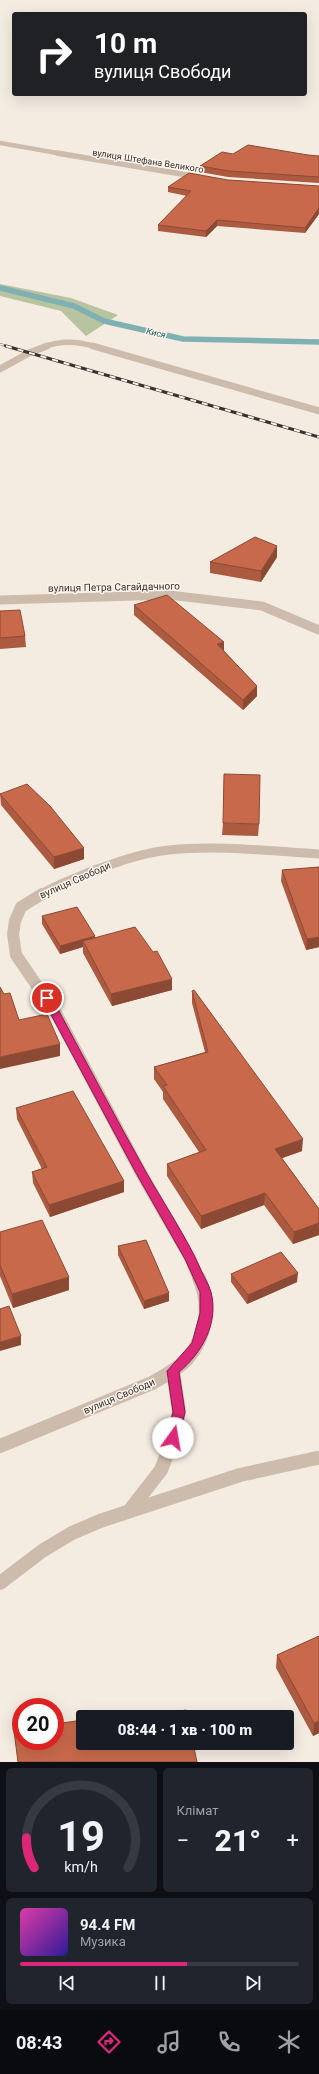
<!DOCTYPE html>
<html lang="uk">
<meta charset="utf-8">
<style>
:root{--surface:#171b24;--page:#20242c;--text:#f1f3f6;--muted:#9ea1a6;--line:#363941;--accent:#db2777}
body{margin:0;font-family:Roboto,sans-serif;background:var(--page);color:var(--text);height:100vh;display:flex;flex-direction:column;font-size:15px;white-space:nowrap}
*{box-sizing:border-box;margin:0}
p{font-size:13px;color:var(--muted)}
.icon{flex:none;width:22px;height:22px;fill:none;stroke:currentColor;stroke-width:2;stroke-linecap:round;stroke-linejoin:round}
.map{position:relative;height:1762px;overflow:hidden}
.sheet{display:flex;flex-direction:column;gap:6px;padding:6px;background:#0d0f14;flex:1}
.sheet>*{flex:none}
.banner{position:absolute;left:12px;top:12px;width:295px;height:84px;border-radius:4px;box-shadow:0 4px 16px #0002;background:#202124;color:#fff;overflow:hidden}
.speed{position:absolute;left:12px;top:1698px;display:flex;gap:8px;font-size:20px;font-weight:700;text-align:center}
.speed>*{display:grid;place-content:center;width:52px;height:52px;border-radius:50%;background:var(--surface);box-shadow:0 4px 16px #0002;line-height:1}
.speed .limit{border:6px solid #d22;background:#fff;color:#111}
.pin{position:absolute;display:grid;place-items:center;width:34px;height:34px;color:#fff;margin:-17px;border:2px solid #fff;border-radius:50%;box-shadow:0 1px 4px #0007}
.me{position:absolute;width:44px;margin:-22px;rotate:13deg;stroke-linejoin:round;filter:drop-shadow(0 0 3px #0008)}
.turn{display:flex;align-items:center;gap:14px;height:84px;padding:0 16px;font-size:18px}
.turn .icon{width:52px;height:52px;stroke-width:2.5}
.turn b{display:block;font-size:28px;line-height:34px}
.big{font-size:30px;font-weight:800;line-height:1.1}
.sheet .card{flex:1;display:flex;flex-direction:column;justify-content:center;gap:6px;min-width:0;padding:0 14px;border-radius:6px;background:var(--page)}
.sheet .dial{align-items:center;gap:0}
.dial svg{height:104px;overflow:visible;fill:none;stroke:var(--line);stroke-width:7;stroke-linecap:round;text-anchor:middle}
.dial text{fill:var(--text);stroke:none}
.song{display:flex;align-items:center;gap:12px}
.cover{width:48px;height:48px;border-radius:6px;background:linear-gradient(135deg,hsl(320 70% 55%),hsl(250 70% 35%))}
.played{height:4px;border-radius:2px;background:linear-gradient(90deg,var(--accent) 60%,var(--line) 60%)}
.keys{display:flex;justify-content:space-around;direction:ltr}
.heat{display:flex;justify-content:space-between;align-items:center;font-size:22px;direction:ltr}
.sheet .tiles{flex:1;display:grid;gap:6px;grid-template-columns:1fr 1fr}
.card:last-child{grid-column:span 2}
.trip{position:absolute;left:76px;top:1710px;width:218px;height:40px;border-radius:4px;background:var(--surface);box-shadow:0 4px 16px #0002;font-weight:800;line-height:40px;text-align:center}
.menu{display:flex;height:64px;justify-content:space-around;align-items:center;background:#090b0e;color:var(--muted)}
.menu .icon{width:28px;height:28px}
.menu .active{color:var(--accent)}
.menu b{font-size:18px;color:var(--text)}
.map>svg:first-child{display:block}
.green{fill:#b8c4a0}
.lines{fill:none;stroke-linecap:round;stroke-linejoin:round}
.stream{stroke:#7fb0b2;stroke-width:5.5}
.service{stroke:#cdbbac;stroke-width:14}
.minor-far5{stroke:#cdbbac;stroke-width:4.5}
.minor-far4{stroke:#cdbbac;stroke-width:5.5}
.minor-far3{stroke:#cdbbac;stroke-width:7}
.minor-far2{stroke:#cdbbac;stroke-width:9}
.minor-far1{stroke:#cdbbac;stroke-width:12}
.minor{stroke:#cdbbac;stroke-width:14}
.rail-far1-casing{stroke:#3b302b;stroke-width:2}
.rail-casing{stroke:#3b302b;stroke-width:3}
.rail-far1{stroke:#fbf5ee;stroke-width:1.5;stroke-dasharray:4;stroke-linecap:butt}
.rail{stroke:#fbf5ee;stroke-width:2;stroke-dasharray:6;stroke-linecap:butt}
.wall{fill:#ac5a40}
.shaded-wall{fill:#8c4a34}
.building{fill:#c8694b;stroke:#8c4a34}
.route{fill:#db2777;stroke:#8e194d}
.labels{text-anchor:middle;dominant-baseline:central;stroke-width:3;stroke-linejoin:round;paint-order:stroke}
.far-street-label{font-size:9px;fill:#3b302b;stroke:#fbf5ee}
.far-water-label{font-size:9px;font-style:italic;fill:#1f5a5e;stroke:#fbf5ee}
.street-label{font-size:10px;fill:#3b302b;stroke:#fbf5ee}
</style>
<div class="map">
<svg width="319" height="1762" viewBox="0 0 319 1762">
<rect width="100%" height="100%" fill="#f4ebe1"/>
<!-- green -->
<path class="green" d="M0,284L71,298L118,315L86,336L61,311L0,296Z"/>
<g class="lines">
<!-- stream -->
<path class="stream" d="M0,288L74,306L104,321L183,339L319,342"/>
<!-- service -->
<path class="service" d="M129,1511L161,1470L173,1438L179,1412L173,1371
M0,1583L42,1551L72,1533L100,1521L240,1475L317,1458"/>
<!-- minor-far5 -->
<path class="minor-far5" d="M0,143L63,154"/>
<!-- minor-far4 -->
<path class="minor-far4" d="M57,153L199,177
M44,347C62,340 78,341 96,347"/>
<!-- minor-far3 -->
<path class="minor-far3" d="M93,346L319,411
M0,369L29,353L47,346"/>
<!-- minor-far2 -->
<path class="minor-far2" d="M0,600L169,595L262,606L319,630
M40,895C55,885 71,880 87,873C114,863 141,853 169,850C219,845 269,851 319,854"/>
<!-- minor-far1 -->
<path class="minor-far1" d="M42,894L21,907L15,921L13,934L16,955L57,1015L141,1173L190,1258L199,1279"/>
<!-- minor -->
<path class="minor" d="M0,1446L152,1383C164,1376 178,1369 187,1359C207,1336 211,1305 199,1278"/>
<!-- rail-far1 casing -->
<g class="rail-far1-casing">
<path id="rail-far1" d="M0,344L9,347"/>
</g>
<!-- rail casing -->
<g class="rail-casing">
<path id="rail" d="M6,346L319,437"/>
</g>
<!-- rail-far1 -->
<use href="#rail-far1" class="rail-far1"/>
<!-- rail -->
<use href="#rail" class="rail"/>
</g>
<!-- wall -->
<path class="wall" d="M233,154L319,156V183L228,177L200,172V166Z
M228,180L319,186V214L305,233L217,226L206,237L158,231V225L187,196L168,192V187Z
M277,557L261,582L210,573V562Z
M134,605L224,651L257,686V696L243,710L134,615Z
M0,611L25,636L26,647L0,649Z
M0,794L84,848V859L54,869L1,805Z
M223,823L259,824L258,836L222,835Z
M319,867V947L306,950L281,881L282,870Z
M42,916L95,938L172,990L112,1006L83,953V947L60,954L42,924Z
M192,991L302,1151L282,1158L319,1209V1235L293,1244L264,1205L201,1229L167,1176V1164L199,1152L163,1099V1092L154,1079V1067L205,1052L192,1003Z
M16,1108L124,1181V1192L50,1217L33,1183L32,1172L42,1169L17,1119Z
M0,1232L69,1290L13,1308L0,1276Z
M118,1246L169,1293V1301L144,1309L118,1255Z
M231,1274L297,1282L247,1304L231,1282Z
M319,1636V1733L313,1736L276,1668L277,1655Z"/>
<!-- shaded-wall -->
<path class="shaded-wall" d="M319,208V214L305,233V228Z
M217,220V226L206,237V231Z
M277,546V557L261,582V571Z
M224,642V651L217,644Z
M257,686V696L243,710V700Z
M84,848V859L54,869V857Z
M95,936L96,943L83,941V947L60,954V946Z
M319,937V947L306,950L307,939Z
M172,979V990L112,1006L111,994Z
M60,1044V1056L0,1069V1057Z
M303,1139L302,1151L274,1161L275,1149Z
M124,1181V1192L50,1217L49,1205Z
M265,1193L264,1205L201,1229V1216Z
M319,1223V1235L293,1244L294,1232Z
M298,1273L297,1282L247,1304L248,1295Z
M69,1277V1290L13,1308L12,1294Z
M169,1293V1301L144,1309V1301Z
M21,1336V1345L0,1351V1342Z
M319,1721V1733L313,1736L314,1723Z"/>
<!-- building -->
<path class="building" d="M248,145L308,155L319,156V177L229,171L200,166L222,152L233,154Z
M189,173L228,180L319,186V208L305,228L217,220L206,231L158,225L191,191L168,187Z
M255,537L277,546L261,571L210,562Z
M167,595L224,642L217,644L257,686L243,700L134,605Z
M20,610L25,636L0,638V611Z
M224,774L260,775L259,824L223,823Z
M27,784L50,806L84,848L54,857L0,794Z
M319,867V937L307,939L282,870Z
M77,907L95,936L60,946L42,916Z
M135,927L153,952L157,951L172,979L111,994L83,941Z
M0,987L4,994L10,993L19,1020L47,1014L60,1044L0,1057Z
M194,990L303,1139L275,1149L319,1209V1223L294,1232L265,1193L201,1216L167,1164L206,1150L163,1086L167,1085L154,1067L208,1052L192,991Z
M73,1091L124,1181L49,1205L32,1172L47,1167L16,1108Z
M42,1220L69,1277L12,1294L0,1265V1232Z
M146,1240L169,1293L144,1301L118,1246Z
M281,1252L298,1273L248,1295L231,1274Z
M9,1306L21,1336L0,1342V1309Z
M319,1636V1721L314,1723L277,1655Z
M186,1710L187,1717H145Z
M115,1715V1717H101Z
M83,1720V1743H193L197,1762H18L14,1731L21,1730V1741H55V1724Z"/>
<!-- route -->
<path class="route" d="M47,995L52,998C83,1056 114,1115 146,1172C164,1204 186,1236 201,1270C204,1277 209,1285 211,1292C219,1323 202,1353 179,1372L185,1412L179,1438L177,1442L173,1443L168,1442L167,1438L173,1412L167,1371L192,1343L200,1313V1292L185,1259L136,1173L42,998Z"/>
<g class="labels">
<!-- far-street labels -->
<g class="far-street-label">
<text transform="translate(148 161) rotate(9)">вулиця Штефана Великого</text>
</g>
<!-- far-water labels -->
<g class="far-water-label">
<text transform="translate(156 333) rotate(13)">Кися</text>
</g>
<!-- street labels -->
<g class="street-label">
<text transform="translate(114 587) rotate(-1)">вулиця Петра Сагайдачного</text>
<text transform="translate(75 880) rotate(-24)">вулиця Свободи</text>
<text transform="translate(119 1396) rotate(-23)">вулиця Свободи</text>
</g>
</g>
</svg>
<div class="speed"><div class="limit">20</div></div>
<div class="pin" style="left:47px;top:998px;background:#d93025"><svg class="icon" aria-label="arrive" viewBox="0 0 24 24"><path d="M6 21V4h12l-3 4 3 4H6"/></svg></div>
<svg class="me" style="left:173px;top:1438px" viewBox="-20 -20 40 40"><circle r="19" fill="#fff"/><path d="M0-13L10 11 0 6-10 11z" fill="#db2777"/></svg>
<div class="trip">08:44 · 1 хв · 100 m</div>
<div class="banner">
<div class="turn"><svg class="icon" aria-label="right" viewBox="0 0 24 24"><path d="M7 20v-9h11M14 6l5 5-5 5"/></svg><div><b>10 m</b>вулиця Свободи</div></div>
</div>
</div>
<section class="sheet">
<div class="tiles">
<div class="card dial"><svg viewBox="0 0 100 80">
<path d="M14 69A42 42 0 1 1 86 69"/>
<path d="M14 69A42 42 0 0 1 8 46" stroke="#db2777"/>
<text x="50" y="56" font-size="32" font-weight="700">19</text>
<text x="50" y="72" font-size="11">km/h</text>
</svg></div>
<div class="card"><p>Клімат</p>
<div class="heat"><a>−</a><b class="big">21°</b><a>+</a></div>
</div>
<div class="card">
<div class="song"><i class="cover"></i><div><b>94.4 FM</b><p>Музика</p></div></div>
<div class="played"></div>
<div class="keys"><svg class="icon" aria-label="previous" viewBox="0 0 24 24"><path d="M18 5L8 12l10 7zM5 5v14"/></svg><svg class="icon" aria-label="pause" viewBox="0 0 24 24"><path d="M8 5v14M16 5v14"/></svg><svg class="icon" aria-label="next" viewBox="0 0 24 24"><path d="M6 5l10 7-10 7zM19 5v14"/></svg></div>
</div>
</div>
</section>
<nav class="menu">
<b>08:43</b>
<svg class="icon active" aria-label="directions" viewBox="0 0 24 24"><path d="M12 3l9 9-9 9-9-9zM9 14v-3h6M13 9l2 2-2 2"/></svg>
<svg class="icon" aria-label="music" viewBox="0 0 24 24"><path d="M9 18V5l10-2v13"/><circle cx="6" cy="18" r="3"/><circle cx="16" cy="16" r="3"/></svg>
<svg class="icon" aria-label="phone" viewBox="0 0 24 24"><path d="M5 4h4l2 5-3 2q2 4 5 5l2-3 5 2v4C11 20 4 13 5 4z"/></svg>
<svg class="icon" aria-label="climate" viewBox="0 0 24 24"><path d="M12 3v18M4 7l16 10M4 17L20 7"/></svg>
</nav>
